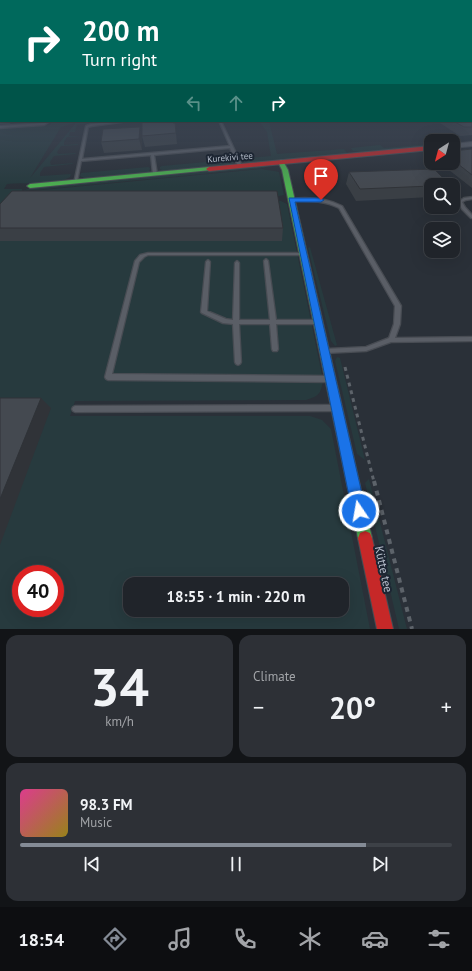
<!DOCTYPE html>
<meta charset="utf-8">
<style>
:root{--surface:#20242a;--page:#2d3036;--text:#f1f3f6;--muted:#a2a4a8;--line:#3d4147;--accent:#848b96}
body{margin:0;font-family:"PT Sans",sans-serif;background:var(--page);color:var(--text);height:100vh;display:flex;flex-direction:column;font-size:15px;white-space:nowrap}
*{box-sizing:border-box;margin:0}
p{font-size:13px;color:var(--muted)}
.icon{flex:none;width:22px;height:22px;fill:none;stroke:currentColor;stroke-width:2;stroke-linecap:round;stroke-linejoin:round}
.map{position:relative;height:629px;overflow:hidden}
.side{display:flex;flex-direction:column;gap:6px;padding:6px;background:#121417;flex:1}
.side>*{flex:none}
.guide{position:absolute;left:0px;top:0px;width:472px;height:122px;box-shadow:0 4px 16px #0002,0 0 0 1px var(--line);background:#00695c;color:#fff;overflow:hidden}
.needle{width:26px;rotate:216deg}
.fabs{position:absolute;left:424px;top:134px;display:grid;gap:8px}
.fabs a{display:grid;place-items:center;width:36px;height:36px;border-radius:8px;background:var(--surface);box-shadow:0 4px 16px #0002,0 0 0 1px var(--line);font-size:20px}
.speed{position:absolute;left:12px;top:565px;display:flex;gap:8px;font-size:20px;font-weight:700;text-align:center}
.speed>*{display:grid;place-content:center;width:52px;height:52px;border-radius:50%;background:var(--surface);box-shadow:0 4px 16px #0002,0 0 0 1px var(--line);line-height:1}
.speed .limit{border:6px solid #d22;background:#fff;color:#111}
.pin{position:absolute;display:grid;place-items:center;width:34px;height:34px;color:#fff;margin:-41px -17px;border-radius:50% 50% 50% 0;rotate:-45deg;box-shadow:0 0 4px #0007}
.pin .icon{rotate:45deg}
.me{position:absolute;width:44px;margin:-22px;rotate:348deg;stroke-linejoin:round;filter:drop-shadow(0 0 3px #0008)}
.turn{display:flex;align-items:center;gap:14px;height:84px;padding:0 16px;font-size:18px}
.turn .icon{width:52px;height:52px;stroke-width:2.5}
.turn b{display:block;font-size:28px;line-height:34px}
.lanes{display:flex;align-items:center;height:38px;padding:0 16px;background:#0003;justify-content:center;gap:20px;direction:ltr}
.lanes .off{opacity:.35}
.big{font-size:30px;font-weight:700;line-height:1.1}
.side .card{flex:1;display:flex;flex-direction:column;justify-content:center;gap:6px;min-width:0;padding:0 14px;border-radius:12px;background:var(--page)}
.side .dial{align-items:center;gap:0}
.dial b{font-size:52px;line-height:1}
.song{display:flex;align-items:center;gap:12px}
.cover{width:48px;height:48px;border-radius:6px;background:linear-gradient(135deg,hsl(330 70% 55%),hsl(50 70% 35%))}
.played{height:4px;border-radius:2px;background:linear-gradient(90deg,var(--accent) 80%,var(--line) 80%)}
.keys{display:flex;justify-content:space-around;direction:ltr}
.heat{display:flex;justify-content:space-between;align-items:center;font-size:22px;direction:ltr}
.side .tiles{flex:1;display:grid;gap:6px;grid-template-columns:1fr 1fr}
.card:last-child{grid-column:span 2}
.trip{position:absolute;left:123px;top:577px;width:226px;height:40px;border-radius:12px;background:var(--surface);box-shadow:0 4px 16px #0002,0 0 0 1px var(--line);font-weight:700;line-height:40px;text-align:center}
.tab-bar{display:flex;height:64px;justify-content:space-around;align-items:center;background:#0d0e11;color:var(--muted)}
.tab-bar .icon{width:28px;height:28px}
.tab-bar .active{color:var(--accent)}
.tab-bar b{font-size:18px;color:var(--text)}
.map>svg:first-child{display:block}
.green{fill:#273a3e;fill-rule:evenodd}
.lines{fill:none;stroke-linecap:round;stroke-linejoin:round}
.lane-casing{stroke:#484c53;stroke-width:2.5}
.street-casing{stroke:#484c53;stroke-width:2}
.fast-casing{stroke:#484c53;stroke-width:2}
.jam-casing{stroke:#484c53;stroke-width:2}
.path-far1{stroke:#5d636a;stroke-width:3;stroke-dasharray:4 4;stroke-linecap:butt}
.path{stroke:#5d636a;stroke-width:4;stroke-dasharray:5 5;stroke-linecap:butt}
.lane{fill:#5a5e66;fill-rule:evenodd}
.street{fill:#5a5e66;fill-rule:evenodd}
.fast{fill:#4caf50;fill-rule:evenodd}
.jam{fill:#c62828;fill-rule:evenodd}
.wall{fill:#3a3f45}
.shaded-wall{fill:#303338}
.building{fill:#444950;stroke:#303338}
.route{fill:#1a73e8;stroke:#114b97}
.labels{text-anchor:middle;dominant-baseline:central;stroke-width:4;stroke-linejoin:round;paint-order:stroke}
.far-street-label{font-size:9px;fill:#b4bcc9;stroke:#1d2633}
.near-street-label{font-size:12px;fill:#b4bcc9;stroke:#1d2633}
</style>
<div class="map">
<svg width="472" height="629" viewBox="0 0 472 629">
<rect width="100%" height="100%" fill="#2a3038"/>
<!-- green -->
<path class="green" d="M53,121H77L76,123L115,121L77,125L75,132H70L69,136H82L67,137L64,142V145L78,144V145L61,146L57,152L58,154L76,153L75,154L54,156L50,162L51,165L73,163L72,164L44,167L40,173V176L71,174L70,177C52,188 27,181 7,184L4,189H22V192L262,169C268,171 273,170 279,172L284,195L274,197L275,201H281L287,204L323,380C321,394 319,396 306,400L75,401L70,416H310L322,420L331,429L370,629H0V128L50,125ZM75,123V124L30,178L61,127ZM21,574H55V608H21ZM130,584H342V610H130Z
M259,121H269L277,154L344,149L348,154L251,163L243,161L248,158L271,156L267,132Z
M428,144L429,146L360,152L353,151L351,148L380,145L384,148Z
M228,160L234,162L232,164L163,171L160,169V167L162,166Z
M267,166H268L264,168L23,191L30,188Z
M148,167L150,168L149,172L84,178L80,176L81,173Z
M310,247L337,345L335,346L331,341L308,248Z
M337,357L340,358L365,460L357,454L335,361Z
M369,479L407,629H399L365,483Z"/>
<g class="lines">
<!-- lane casing -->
<g class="lane-casing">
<path id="lane" d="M47,121H50L44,125L0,128V126L43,123Z
M120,121H129L92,126L88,127L82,159L230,146L219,121H221L242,166L240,167L238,166L230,148L154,155L157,174L155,175L153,174L151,155L81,161L77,182L74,183L86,126L91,124Z
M472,197V199L466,200L462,202L465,207L472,215V218H471L462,209L458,202L464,198Z
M290,199C307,197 326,198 342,206L401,306L400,324L395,338L472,337V341L391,342L366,351L326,353H324L323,351L324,349H326L366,347L389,338L394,324L395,306L339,208C324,200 308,201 291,201L289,200Z
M148,253H303L305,254L303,255H148L144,257L139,262L112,374L328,376L330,377L331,379L330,381L328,382L108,380L106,379L105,377L135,261L140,255Z
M266,259L268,261L276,320H319L320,322L319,324H276L278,349L277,351H273L272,349L270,324H239L241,362L240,364L238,365L236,364L235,362L233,324L223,323L202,313L201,312L206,262L208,260L210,262L207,311L226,319L233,320L235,263L237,261L239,263V320H270L264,261Z
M334,405L336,406L337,408L336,410L334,411L75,412L73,411L72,409L73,407L75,406Z"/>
</g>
<!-- street casing -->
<g class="street-casing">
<path id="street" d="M472,142V146L453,148V144Z"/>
</g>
<!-- fast casing -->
<g class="fast-casing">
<path id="fast" d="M281,160L283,161L288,170L372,538L370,543L365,545L360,543L358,538L282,170L278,162Z
M209,167L212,169L211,170L30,188L27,186L30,184Z"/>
</g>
<!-- jam casing -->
<g class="jam-casing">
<path id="jam" d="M431,146V150L209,171L206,169L209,167Z
M365,531L370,533L372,538L393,629H377L358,538L360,533Z"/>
</g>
<!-- path-far1 -->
<path class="path-far1" d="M345,367L374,482"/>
<!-- path -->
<path class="path" d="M374,481L412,629"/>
<!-- lane -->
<use href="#lane" class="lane"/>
<!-- street -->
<use href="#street" class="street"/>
<!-- fast -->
<use href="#fast" class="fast"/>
<!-- jam -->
<use href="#jam" class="jam"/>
</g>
<!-- wall -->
<path class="wall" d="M0,99H1V121H12L10,124H0Z
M472,99V135L460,136L437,121H471Z
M173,123H175L177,144L145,147L142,136Z
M142,137V150L104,153L101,142Z
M472,149V188L440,163H453V151Z
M349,172L450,185H431V197L356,201L346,184Z
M0,204L283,228L282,241H0Z"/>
<!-- shaded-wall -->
<path class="shaded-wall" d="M140,127L142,137V150L139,139Z
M41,398L51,408L0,545V499Z"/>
<!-- building -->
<path class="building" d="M0,99H1V115H0Z
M471,99H472V127H464L453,121H471Z
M142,121H173V123H175L176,133L142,136Z
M140,127L139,139L101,142L103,129Z
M472,149V175L453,160V151Z
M434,169L450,185H431V186L360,189L349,172Z
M12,191H277L283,228H0V204Z
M0,398H41L0,499Z"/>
<!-- sky -->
<linearGradient id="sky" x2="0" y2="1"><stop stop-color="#171a1f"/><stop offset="0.53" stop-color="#444e5e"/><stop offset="1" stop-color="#444e5e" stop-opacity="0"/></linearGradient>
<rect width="472" height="187" fill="url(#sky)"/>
<!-- route -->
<path class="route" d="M289,198H321L324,200L321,202H295L366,511L364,516L359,518L354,516L352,511Z"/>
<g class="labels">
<!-- far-street labels -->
<g class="far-street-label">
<text transform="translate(230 157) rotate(-5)">Kurekivi tee</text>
</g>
<!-- near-street labels -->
<g class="near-street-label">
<text transform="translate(384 569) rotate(78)">Kütte tee</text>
</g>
</g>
</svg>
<div class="fabs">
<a><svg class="needle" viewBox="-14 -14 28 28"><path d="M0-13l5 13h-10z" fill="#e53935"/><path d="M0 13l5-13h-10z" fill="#a2a4a8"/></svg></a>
<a><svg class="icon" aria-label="search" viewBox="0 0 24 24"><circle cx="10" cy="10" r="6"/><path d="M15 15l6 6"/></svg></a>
<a><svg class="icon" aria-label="layers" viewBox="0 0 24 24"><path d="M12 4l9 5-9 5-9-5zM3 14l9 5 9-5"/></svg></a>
</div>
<div class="speed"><div class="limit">40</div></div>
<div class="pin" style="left:321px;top:200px;background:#d93025"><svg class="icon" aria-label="arrive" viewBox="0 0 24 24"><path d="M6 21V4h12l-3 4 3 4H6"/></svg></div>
<svg class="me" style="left:359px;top:511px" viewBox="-20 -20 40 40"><circle r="17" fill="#1a73e8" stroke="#fff" stroke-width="3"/><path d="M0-11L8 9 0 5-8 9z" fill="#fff"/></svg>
<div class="trip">18:55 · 1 min · 220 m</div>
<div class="guide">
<div class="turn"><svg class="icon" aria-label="right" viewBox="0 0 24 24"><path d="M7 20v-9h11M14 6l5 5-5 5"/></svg><div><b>200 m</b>Turn right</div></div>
<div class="lanes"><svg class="icon off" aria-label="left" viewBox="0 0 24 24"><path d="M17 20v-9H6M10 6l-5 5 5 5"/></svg><svg class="icon off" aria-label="ahead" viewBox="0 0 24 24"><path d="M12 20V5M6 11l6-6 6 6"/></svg><svg class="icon" aria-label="right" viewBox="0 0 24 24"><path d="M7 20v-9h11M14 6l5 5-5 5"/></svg></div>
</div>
</div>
<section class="side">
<div class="tiles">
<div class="card dial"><b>34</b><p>km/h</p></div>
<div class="card"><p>Climate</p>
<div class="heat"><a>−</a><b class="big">20°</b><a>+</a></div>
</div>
<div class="card">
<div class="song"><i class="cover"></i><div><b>98.3 FM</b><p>Music</p></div></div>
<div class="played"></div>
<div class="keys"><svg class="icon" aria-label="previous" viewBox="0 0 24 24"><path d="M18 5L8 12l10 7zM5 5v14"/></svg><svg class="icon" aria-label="pause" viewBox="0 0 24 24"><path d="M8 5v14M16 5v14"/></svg><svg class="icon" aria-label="next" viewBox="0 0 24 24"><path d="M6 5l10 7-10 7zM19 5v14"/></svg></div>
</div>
</div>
</section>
<nav class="tab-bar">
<b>18:54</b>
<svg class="icon active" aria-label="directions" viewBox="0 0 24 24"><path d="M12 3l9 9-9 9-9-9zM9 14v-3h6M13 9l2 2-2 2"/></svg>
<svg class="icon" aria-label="music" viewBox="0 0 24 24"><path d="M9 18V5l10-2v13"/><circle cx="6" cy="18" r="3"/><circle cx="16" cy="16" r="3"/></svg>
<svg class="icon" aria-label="phone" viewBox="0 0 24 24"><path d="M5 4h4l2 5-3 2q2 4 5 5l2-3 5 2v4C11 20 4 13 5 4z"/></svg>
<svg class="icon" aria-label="climate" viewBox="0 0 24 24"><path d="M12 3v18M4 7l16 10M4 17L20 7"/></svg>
<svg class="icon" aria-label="car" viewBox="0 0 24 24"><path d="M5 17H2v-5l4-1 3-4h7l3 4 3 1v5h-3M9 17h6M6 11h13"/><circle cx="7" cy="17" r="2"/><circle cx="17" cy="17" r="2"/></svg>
<svg class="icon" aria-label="filters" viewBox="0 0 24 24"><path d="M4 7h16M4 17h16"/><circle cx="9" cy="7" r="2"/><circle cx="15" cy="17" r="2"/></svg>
</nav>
